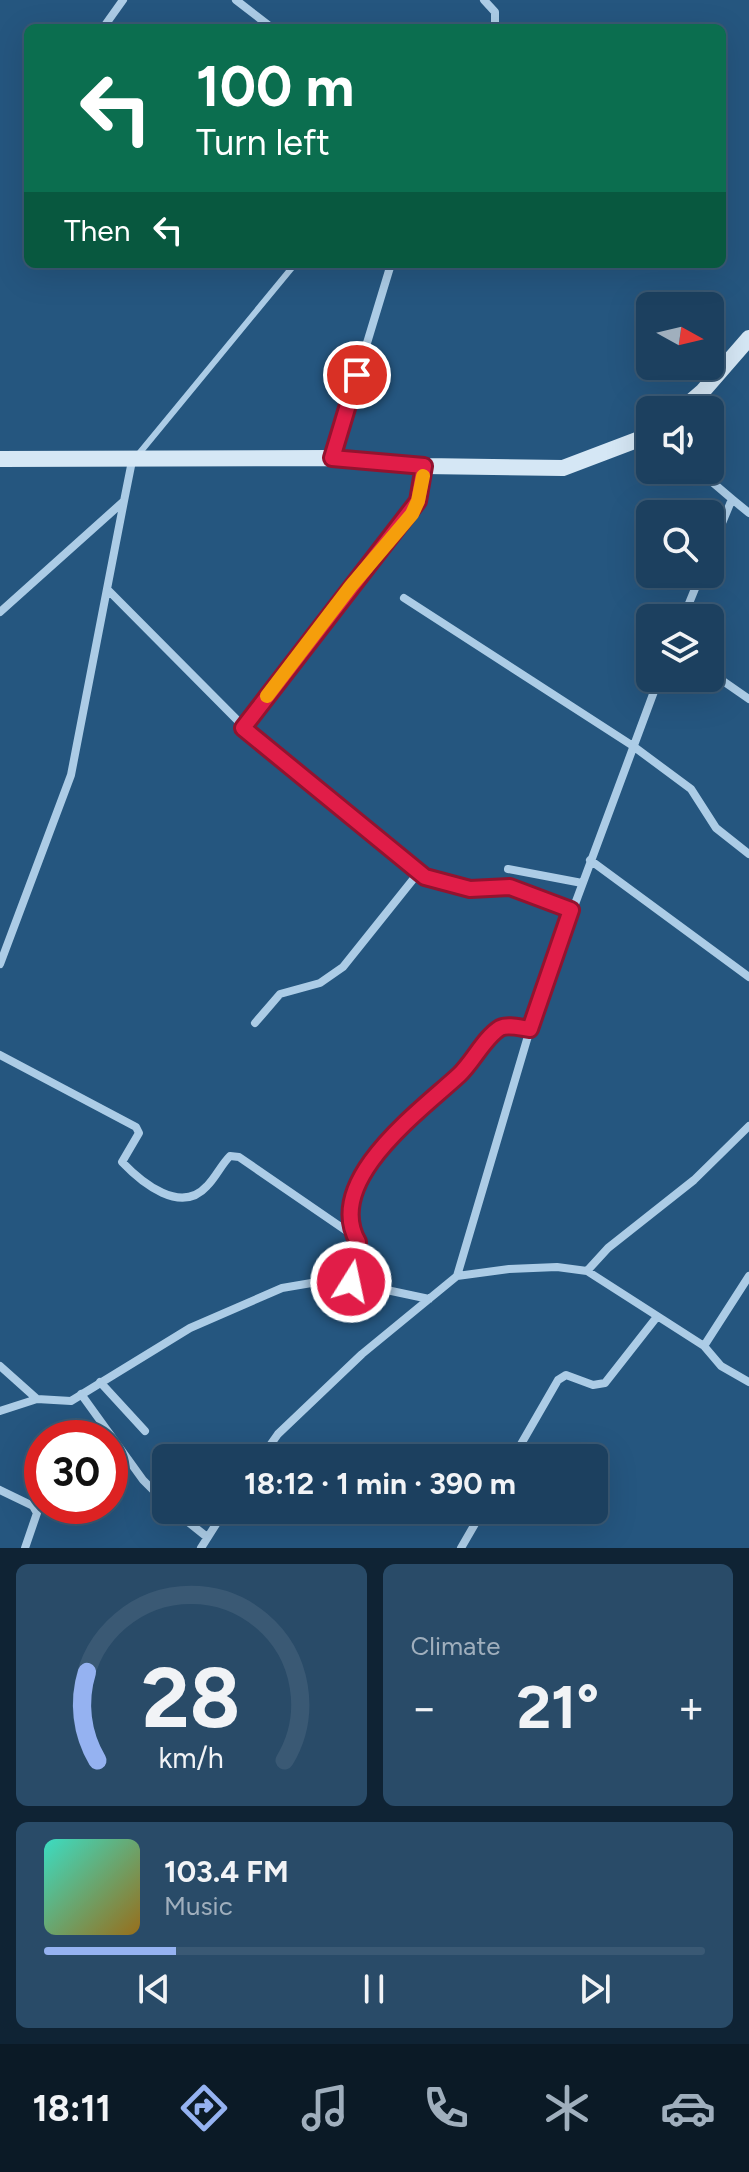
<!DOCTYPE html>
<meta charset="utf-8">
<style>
:root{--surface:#1c405f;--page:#294b68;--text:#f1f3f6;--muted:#a0afbd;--line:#3a5974;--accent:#95b2f1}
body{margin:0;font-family:Figtree,sans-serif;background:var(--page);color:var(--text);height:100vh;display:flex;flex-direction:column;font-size:30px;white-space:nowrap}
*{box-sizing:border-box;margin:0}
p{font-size:26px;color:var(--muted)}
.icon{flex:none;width:44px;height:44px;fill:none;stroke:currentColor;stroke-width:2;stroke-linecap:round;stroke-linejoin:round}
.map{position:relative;height:1548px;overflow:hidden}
.sheet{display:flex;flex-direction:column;gap:16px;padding:16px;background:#0f2334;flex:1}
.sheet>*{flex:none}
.top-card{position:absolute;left:24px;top:24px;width:702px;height:244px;border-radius:12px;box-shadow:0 8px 32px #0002,0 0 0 2px var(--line);background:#0b6e4f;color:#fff;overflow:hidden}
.needle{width:52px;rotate:98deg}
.buttons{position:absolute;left:636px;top:292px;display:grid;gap:16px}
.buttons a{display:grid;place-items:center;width:88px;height:88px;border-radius:12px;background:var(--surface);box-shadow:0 8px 32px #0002,0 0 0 2px var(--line);font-size:40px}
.speed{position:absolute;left:24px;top:1420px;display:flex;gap:16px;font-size:40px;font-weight:700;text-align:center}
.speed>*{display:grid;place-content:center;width:104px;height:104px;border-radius:50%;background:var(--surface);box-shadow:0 8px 32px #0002,0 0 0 2px var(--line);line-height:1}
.speed .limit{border:12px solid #d22;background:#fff;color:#111}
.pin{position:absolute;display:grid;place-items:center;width:68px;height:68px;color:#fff;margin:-34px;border:4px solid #fff;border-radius:50%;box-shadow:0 2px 8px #0007}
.me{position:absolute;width:88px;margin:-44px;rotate:10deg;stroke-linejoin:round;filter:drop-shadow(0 0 6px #0008)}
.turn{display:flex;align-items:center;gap:28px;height:168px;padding:0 40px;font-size:36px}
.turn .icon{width:104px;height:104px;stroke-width:2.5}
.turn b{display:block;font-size:56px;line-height:68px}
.then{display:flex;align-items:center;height:76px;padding:0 40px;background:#0003;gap:16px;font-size:30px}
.big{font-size:60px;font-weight:700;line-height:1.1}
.sheet .card{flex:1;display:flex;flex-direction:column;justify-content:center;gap:12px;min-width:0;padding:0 28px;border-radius:12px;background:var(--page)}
.sheet .dial{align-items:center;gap:0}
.dial svg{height:208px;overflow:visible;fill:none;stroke:var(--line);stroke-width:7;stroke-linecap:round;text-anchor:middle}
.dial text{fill:var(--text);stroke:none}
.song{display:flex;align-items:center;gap:24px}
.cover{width:96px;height:96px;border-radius:12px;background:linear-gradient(135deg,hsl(170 70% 55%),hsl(40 70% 35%))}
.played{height:8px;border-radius:4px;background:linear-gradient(90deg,var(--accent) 20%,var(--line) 20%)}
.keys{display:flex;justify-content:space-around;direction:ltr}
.heat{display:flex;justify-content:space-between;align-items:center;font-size:44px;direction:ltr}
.sheet .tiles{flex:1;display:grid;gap:16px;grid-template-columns:1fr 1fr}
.card:last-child{grid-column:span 2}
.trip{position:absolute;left:152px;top:1444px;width:456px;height:80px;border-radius:12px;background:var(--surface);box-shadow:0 8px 32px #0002,0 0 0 2px var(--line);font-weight:700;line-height:80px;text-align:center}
.tabs{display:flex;height:128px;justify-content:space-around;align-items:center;background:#0b1a26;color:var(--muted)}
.tabs .icon{width:56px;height:56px}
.tabs .selected{color:var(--accent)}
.tabs b{font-size:36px;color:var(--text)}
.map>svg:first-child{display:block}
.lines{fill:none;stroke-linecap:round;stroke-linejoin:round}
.lane{stroke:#accce6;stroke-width:6}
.street{stroke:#accce6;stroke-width:8}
.secondary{stroke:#d5e7f5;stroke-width:16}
.route-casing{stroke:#92132f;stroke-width:20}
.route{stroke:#e11d48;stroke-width:14}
.slow{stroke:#f59e0b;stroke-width:14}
</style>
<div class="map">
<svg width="749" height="1548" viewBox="0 0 749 1548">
<rect width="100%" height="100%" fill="#25567f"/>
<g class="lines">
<!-- lane -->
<path class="lane" d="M137,456L295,264"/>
<!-- street -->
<path class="street" d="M236,0L272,28
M484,0L495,12V28
M103,28L123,0
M332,458L391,264
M698,470L732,499L710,552
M732,499L749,513
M109,591L261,744L408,865L449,886L510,887L571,910
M404,598L633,746L691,789L716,828L749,854
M0,612L124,501L132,461
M683,618L701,574
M710,672L749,699
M243,728L351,586L412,514L418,501L424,466
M590,860L749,977
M508,869L582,883
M0,964L71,775L124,501
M255,1023L280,994L320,983L343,967L419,872
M0,1055L136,1127L139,1133L122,1162C142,1183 181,1215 207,1186C216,1177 221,1165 230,1156L239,1157L354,1236
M587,1271L608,1248L694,1180L749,1126
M457,1276L509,1269L557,1267L587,1271L704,1346L749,1276
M351,1282L358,1242C324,1180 420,1111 459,1074C473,1061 484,1038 500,1028C508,1023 521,1028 530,1029
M704,1346L721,1366L749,1382
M0,1366L37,1399
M100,1382L145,1431
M81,1394L143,1480L166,1503
M0,1411L37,1399L71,1401L190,1328L282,1288L335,1279L429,1299
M261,1458L278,1434L362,1354L457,1276L536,1009L659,678
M513,1458L558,1380L566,1375L593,1385L605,1383L656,1318
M0,1490L33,1506L37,1513L25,1548
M173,1510L207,1537
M201,1548L225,1510
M461,1548L483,1510"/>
<!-- secondary -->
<path class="secondary" d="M681,410L703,391L749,338
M0,459L332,458L424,466L563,468L650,435"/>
</g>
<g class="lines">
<!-- route casing -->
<g class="route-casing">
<path id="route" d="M351,1282L358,1242C323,1181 420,1111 459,1075C473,1062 484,1038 500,1028C508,1024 521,1028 530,1029L571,910L510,887L470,889L425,877L243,728L418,501L424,466L332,458L357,375"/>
</g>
<!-- route -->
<use href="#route" class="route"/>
<!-- slow -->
<path class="slow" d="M267,696L351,586L412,514L418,501L423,476"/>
</g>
</svg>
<div class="buttons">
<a><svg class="needle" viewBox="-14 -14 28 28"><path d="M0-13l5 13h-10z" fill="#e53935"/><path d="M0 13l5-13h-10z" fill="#a0afbd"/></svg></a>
<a><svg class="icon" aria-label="sound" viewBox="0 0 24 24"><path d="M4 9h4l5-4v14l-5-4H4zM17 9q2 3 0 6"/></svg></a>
<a><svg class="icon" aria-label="search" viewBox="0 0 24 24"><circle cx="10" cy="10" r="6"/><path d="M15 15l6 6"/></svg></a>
<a><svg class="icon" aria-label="layers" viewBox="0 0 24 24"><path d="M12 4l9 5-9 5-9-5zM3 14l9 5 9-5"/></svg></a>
</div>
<div class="speed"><div class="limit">30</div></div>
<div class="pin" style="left:357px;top:375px;background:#d93025"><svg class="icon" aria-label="arrive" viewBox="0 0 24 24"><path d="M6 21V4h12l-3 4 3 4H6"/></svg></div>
<svg class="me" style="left:351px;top:1282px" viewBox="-20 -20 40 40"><circle r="17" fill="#e11d48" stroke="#fff" stroke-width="3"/><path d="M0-11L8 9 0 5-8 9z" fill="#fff"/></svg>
<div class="trip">18:12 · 1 min · 390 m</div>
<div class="top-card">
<div class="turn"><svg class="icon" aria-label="left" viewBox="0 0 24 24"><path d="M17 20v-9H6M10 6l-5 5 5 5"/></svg><div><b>100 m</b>Turn left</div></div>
<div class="then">Then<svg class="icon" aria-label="left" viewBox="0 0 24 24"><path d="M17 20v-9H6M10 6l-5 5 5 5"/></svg></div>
</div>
</div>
<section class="sheet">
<div class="tiles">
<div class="card dial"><svg viewBox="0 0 100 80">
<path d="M14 69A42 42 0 1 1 86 69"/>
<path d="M14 69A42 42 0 0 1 10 35" stroke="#95b2f1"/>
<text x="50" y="56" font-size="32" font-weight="700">28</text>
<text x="50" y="72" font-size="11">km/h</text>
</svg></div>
<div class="card"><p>Climate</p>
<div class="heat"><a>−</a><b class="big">21°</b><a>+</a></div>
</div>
<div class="card">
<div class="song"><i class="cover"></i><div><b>103.4 FM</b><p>Music</p></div></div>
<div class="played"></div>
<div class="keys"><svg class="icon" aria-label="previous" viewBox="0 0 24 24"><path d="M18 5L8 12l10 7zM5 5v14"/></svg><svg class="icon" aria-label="pause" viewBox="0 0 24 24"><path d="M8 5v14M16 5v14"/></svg><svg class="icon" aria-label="next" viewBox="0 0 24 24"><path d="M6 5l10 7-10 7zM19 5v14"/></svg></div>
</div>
</div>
</section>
<nav class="tabs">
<b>18:11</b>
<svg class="icon selected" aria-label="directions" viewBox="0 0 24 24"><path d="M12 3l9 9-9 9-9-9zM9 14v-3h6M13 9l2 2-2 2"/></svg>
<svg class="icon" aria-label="music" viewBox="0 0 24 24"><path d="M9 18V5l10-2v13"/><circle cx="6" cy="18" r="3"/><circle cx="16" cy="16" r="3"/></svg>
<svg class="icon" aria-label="phone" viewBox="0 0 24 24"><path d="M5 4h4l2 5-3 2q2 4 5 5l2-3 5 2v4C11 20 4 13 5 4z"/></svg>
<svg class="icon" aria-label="climate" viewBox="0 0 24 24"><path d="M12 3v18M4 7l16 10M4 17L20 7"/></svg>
<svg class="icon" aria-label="car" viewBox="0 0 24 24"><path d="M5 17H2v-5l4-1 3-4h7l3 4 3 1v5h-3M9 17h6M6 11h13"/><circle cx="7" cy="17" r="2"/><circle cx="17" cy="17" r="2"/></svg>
</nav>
